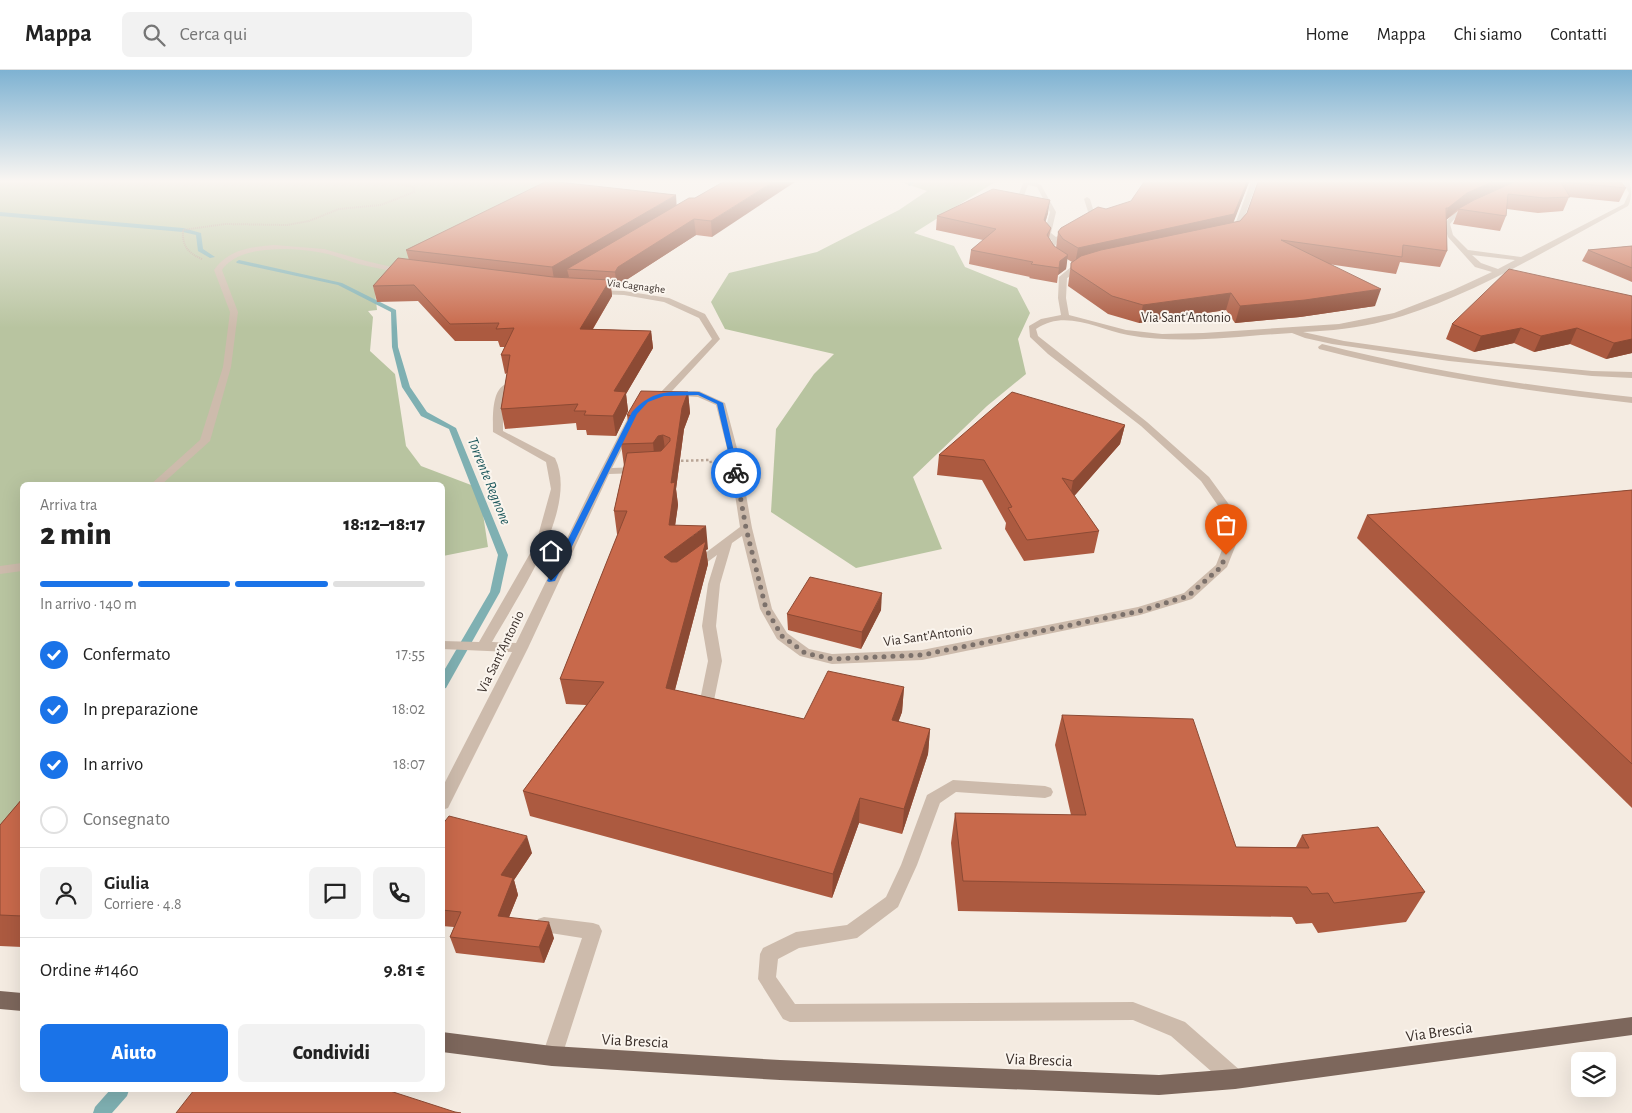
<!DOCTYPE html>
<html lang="it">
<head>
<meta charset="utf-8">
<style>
	body { margin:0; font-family:"Alegreya Sans",sans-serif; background:#f2f2f2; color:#222; height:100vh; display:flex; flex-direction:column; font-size:19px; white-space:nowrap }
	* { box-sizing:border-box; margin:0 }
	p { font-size:16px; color:#767676 }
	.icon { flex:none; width:28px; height:28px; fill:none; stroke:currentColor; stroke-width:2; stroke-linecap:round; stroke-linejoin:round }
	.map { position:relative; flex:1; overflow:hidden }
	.side { position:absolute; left:20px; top:412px; width:425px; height:610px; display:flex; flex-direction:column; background:#fff; border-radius:8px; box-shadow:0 5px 20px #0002 }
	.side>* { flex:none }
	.controls { position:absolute; left:1571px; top:982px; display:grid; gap:10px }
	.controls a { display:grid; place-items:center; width:45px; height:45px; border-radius:8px; background:#fff; box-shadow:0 5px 20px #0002; font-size:25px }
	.pin { position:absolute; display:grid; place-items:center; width:42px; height:42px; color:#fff; margin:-51px -21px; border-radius:50% 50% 50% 0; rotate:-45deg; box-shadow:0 0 5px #0007 }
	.pin .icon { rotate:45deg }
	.courier { position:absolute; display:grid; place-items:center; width:50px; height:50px; margin:-25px; border:4px solid #1a73e8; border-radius:50%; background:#fff; color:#222; box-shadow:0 1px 6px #0007 }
	.overview em { font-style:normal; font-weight:800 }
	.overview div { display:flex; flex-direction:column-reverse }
	.overview { display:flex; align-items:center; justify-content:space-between; height:85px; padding:0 20px }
	h1 { font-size:32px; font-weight:800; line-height:38px }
	.bar { display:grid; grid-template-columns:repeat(4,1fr); gap:8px 5px; align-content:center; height:60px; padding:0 20px }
	.bar i { height:6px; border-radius:4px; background:#e0e0e0 }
	.bar .current { background:#1a73e8 }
	.bar p { grid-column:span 4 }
	.line { display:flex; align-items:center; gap:12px; padding:0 20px; border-top:1px solid #e0e0e0 }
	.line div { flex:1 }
	.round { display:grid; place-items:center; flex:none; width:52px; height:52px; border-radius:8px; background:#f2f2f2 }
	ol { padding:0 20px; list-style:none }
	li { display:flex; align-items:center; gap:15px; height:55px }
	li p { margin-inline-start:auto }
	li .icon { padding:5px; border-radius:50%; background:#1a73e8; color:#fff; stroke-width:4 }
	li:last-child { color:#767676 }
	li i { width:28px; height:28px; border:2px solid #e0e0e0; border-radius:50% }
	.primary-button { display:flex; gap:10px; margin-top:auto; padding:10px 20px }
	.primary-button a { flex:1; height:58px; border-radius:8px; background:#1a73e8; color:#fff; font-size:20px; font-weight:800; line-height:58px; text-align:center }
	.primary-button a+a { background:#f2f2f2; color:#222 }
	header { display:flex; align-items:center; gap:30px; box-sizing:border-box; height:70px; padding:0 25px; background:#fff; border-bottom:1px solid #e0e0e0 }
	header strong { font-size:24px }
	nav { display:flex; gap:28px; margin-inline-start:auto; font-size:18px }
	.search { width:350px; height:45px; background:#f2f2f2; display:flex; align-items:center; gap:12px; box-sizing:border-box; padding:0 18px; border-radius:8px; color:#767676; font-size:19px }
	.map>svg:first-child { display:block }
</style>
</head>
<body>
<header>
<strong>Mappa</strong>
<div class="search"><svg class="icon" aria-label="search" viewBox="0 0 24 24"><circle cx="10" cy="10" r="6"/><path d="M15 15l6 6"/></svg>Cerca qui</div>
<nav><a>Home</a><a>Mappa</a><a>Chi siamo</a><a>Contatti</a></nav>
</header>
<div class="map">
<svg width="1632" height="1043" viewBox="0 0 1632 1043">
	<rect width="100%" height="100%" fill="#f4ebe1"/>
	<g fill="#b8c4a0">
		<polygon points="0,112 550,112 375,222 377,240 368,241 373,247 370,281 395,304 406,376 421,396 479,418 488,477 443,486 442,415 22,415 22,776 0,802"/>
		<polygon points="901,112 995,112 914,163 954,176 965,197 1017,218 1030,243 1018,269 1026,304 987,336 913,407 942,479 856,498 771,442 776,359 814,304 834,284 725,259 711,232 729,203 817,182 899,140 927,121"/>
	</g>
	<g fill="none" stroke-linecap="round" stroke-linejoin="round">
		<g fill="#7fb0b2" fill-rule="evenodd">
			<polygon points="910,112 914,112 910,116 908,115"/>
			<polygon points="0,142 183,158 201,163 203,179 215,187 210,188 198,181 196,165 183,162 0,146"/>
			<polygon points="239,190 342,213 396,240 398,277 410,317 427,342 456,358 508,485 500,522 446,618 442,619 442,604 490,522 498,485 449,359 421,346 402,317 392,277 391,242 338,215 237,193 236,192"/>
			<polygon points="110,1020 129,1020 127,1026 112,1043 93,1043 95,1037"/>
		</g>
		<path stroke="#b9a596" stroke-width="2" stroke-dasharray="1 1" stroke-linecap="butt" d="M 202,189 C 188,183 182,176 183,160 L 225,154 L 287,155 L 309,151 L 339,139 L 381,135 L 414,122 L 414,117 L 391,112"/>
		<polyline stroke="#b9a596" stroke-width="2.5" stroke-dasharray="2.5 2.5" stroke-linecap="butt" points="676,391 710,390 711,393"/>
		<g fill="#cdbbac" fill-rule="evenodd">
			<polygon points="1035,112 1041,115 1056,142 1051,163 1056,167 1090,148 1084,129 1087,127 1090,129 1096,149 1057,172 1054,178 1061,188 1060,190 1054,190 1047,178 1052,171 1044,164 1050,142 1037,117 1028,115 1021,133 1016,132 1023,113"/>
			<polygon points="1251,112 1257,112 1241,157 1235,165 1231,165"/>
			<path d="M 1623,112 L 1629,112 C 1632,120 1632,128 1628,136 C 1553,176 1467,230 1385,251 C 1358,258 1330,261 1303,262 L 1344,271 L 1478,290 L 1592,301 L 1632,302 L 1632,308 L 1592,306 L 1449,291 L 1332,274 L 1305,268 L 1292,263 C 1238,266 1181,275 1128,265 C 1097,259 1065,239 1036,259 L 1038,266 L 1147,352 L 1209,407 L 1233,440 L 1237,472 L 1227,497 L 1192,529 L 1140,545 L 922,590 L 832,594 L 800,586 L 777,569 L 760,539 L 742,466 L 732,473 L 720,514 L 716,556 L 722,591 L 712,640 L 710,644 L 700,644 L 698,640 L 708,591 L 702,556 L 708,514 L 717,485 L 698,499 L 690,499 L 688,496 L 740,457 L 729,386 L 716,335 L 698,327 L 668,325 L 664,327 L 659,324 L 712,269 L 699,248 L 664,232 L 624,225 L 596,224 L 592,222 L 593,220 L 624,221 L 669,228 L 705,244 L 720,269 L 672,321 L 699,321 L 725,333 L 739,386 L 752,458 L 772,539 L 787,563 L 809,579 L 832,584 L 922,580 L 1138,537 L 1184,523 L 1216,495 L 1225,472 L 1221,440 L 1201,411 L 1141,356 L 1048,284 L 1030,267 L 1029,256 L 1041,249 L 1061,245 L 1058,228 L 1059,207 L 1071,197 L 1084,194 L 1088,196 L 1067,208 L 1066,228 L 1069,245 L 1126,260 L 1162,264 L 1203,263 L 1339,254 L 1394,243 L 1453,220 L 1492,202 L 1475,197 L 1448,167 L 1444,154 L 1453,144 L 1469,136 L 1474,137 L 1457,146 L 1450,154 L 1453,165 L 1468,180 L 1521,187 L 1624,134 L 1629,123 ZM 1472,185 L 1515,190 L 1498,199 L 1481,193 Z"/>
			<path d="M 274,175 L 324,179 L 366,191 L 409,201 L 405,203 C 392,201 380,199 367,196 C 352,193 338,186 323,183 C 295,177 239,174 222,200 L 238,242 L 231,297 L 210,371 L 161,415 L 150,415 L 200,370 L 223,297 L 230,242 L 214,200 C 229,179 250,177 274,175 Z"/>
			<path d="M 1322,274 C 1424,300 1527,316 1632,327 L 1632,333 C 1526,321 1422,306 1319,279 L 1318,277 Z"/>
			<path d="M 506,314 L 511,317 L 503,334 L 503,361 L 555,388 C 580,438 516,529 492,572 L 516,573 L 590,421 L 632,340 L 637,337 L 642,340 L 612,398 L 640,397 L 645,400 L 640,403 L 609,404 L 528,578 L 448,738 L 442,740 L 442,718 L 512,582 L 442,579 L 442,571 L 479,572 L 536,473 L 551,419 L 546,392 L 493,362 C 493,349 491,320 506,314 Z"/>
			<polygon points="22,493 22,501 0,504 0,496"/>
			<polygon points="953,710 1045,716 1051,718 1053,722 1051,726 1045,728 956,722 940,733 917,795 898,837 857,868 799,878 778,889 776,907 795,934 1133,932 1185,952 1242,1002 1245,1009 1242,1016 1235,1019 1228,1016 1171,966 1133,950 790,952 783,949 758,909 760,884 763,878 796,862 847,855 886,827 901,795 927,725"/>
			<polygon points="544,847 593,853 599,855 602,861 562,986 559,993 552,996 545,993 542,986 582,868 538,861 535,855 538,849"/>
		</g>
		<g fill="#7d675c" fill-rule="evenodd">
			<polygon points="0,921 22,923 22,941 0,939"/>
			<polygon points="1632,947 1632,965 1235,1019 1159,1025 780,1010 552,996 442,982 442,962 552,976 780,990 1159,1005 1235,999"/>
		</g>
	</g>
	<g fill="#ac5a40">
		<polygon points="723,112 712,167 696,165 620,214 617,219 611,218 612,226 593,259 651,261 653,278 626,324 628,341 616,366 587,365 586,360 577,360 576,353 505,359 501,339 507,303 505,304 501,285 505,277 500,277 498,271 455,271 418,231 377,232 373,216 409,190 406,180 677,135 695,128"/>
		<polygon points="1249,112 1233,152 1240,151 1247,143 1258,112 1621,112 1626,118 1619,132 1569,127 1563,141 1538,143 1507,139 1506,146 1500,161 1453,154 1458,141 1446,150 1447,181 1440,197 1400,192 1396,204 1328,194 1375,236 1300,247 1235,253 1226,240 1139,253 1108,244 1068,216 1071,193 1072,192 1067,189 1066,199 1058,205 1057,213 1029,208 1030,207 969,194 971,180 983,170 936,160 937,146 1048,143 1045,152 1051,158 1049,168 1054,176 1056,178 1058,162 1106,139"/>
		<polygon points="1632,176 1632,212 1582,191 1588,180"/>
		<polygon points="1632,226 1632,283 1606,289 1570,274 1534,282 1514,273 1474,282 1446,269 1452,254"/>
		<polygon points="688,322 690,343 684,359 676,419 678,435 675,455 708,479 706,480 708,494 675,620 804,649 904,617 902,642 898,652 930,659 928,684 902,764 859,753 832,828 530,746 523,721 586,635 566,634 560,609 618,464 617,464 614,441 624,396 621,374 629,358 627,345"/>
		<polygon points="1125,355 1120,374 1074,426 1099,461 1094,483 1024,491 1005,459 1006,453 982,410 937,405 939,385"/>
		<polygon points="1632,420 1632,738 1357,468 1367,445"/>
		<polygon points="881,540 861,579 788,560 787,544"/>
		<polygon points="1062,645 1236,777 1296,777 1302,765 1425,822 1406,852 1318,863 1312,853 1296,854 1292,847 958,841 951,773 955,743 1071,745 1055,675"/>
		<polygon points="22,729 22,877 0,876 0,755"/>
		<polygon points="442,755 532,783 514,810 518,825 509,847 554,868 544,893 456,883 450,867 454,857 442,856"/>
	</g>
	<g fill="#8c4a34">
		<polygon points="773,112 795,112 712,167 711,151"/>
		<polygon points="1247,112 1249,112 1231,159 1075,194 1078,178"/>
		<polygon points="1492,112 1516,112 1458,139 1443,153 1448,138 1467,123"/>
		<polygon points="676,125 677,141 567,199 569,207 555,215 552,197"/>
		<polygon points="1050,130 1048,143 1042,164 1044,150"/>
		<polygon points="694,149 696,165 620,214 617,219 615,202 618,197"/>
		<polygon points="1068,185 1066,199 1058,205 1060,191"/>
		<polygon points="610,210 612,226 582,277 580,259"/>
		<polygon points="1381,219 1375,236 1300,247 1235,253 1240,236"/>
		<polygon points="1231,223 1226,240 1139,253 1143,235"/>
		<polygon points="1521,258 1514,273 1474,282 1481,266"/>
		<polygon points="1577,258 1570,274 1534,282 1541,266"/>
		<polygon points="651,261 653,278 626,324 628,341 616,366 613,346 614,321"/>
		<polygon points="1632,269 1632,283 1606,289 1614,273"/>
		<polygon points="688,322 690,343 684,359 676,419 678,435 672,478 669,455 671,413 682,338"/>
		<polygon points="1125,355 1120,374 1069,432 1073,411"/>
		<polygon points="663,365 666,386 655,394 653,373 658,366"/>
		<polygon points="706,456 708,479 706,480 708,494 669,642 666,618 667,510 664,487"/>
		<polygon points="882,523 881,540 861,579 862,562"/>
		<polygon points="904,617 902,642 890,675 892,650"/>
		<polygon points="930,659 928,684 902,764 904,739"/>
		<polygon points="860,728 859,753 832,828 833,804"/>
		<polygon points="527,766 532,783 514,810 518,825 503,862 498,846 501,805"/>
		<polygon points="549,852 554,868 544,893 539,877"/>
	</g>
	<g fill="#c8694b" stroke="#8c4a34">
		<polygon points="545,112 558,112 676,125 552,197 406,180"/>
		<polygon points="723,112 773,112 711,151 694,149 618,197 615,202 567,199 689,128 695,128"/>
		<polygon points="1144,112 1247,112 1234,144 1078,178 1063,169 1058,162 1061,158 1098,137 1106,139 1131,131"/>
		<polygon points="1258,112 1492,112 1467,123 1448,138 1446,138 1447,181 1403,175 1402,187 1281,170 1381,219 1305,230 1240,236 1231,223 1143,235 1112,226 1071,199 1071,193 1081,186 1101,180 1240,151 1247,143"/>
		<polygon points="1514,112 1561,112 1570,127 1544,128 1508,124 1506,146 1458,139 1474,130"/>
		<polygon points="1563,112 1621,112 1626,118"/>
		<polygon points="993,119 1050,130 1044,150 1051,158 1047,165 1054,176 1068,185 1060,191 1059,198 1031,194 1033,192 971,180 996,159 937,146"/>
		<polygon points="1632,176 1632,198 1588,180"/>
		<polygon points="398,188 553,207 610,210 580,259 651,261 614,321 626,322 613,346 584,345 586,341 574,341 578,334 501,339 510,285 501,285 514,258 496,259 499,253 450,254 414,215 373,216"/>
		<polygon points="1509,199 1632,226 1632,269 1614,273 1577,258 1541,266 1521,258 1481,266 1452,254"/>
		<polygon points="641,321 688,322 682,338 671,413 675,412 669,455 706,456 664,487 671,492 677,492 706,471 666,618 804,649 828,601 904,617 892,650 930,659 904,739 860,728 833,804 523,721 604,612 560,609 627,441 614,441 627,383 661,381 670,371 670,368 663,365 658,366 653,373 621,374 634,346 627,345"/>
		<polygon points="1012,322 1125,355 1073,411 1062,408 1099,461 1027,470 1008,438 1012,437 984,390 939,385"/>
		<polygon points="1632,420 1632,694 1367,445"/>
		<polygon points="810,507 882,523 862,562 787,544"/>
		<polygon points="1062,645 1193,649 1236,777 1309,778 1302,765 1378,757 1425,822 1334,833 1328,823 1312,824 1307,817 963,811 955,743 1086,745"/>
		<polygon points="22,729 22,846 0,845 0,755"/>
		<polygon points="449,746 527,766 501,805 513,808 498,846 549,852 539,877 450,867 461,842 442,840 442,755"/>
		<polygon points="194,1020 387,1020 455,1042 461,1043 176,1043"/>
	</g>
	<linearGradient id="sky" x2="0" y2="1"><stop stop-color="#7eb2d2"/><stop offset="0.43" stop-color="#faf6f2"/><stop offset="1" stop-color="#faf6f2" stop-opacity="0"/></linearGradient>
	<rect width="1632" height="258" fill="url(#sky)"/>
	<path fill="#1a73e8" d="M 699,322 L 723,333 L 739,404 L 733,403 L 717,334 L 698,325 L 664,326 L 648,332 L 637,344 L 555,511 L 549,512 L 547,511 L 632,342 C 654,319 669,322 699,322 Z"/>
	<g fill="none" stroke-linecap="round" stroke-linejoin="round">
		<polyline stroke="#7c716b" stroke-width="5" stroke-dasharray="0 9" points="736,403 746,458 766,539 782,566 805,583 832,589 922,585 1140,541 1188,526 1221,497 1226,485"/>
	</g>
	<g text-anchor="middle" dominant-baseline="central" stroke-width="4" stroke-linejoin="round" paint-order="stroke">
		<g font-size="11" fill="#3b302b" stroke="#fbf5ee">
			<text transform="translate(636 216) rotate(7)">Via Cagnaghe</text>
		</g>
		<g font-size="14" fill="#3b302b" stroke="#fbf5ee">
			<text x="1186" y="248">Via Sant'Antonio</text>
			<text transform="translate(928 566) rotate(-8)">Via Sant'Antonio</text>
			<text transform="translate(501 582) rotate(-64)">Via Sant'Antonio</text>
		</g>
		<g font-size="15" font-style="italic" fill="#1f5a5e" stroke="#fbf5ee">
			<text transform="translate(489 411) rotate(68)">Torrente Regnone</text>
		</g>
		<g font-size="16" fill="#3b302b" stroke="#fbf5ee">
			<text transform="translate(1439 962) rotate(-8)">Via Brescia</text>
			<text transform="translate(635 971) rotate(3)">Via Brescia</text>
			<text transform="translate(1039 990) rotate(2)">Via Brescia</text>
		</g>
	</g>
</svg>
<div class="controls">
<a><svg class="icon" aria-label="layers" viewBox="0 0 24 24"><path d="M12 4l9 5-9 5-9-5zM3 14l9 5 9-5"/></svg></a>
</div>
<div class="pin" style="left:1226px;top:485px;background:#ea580c"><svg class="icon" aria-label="bag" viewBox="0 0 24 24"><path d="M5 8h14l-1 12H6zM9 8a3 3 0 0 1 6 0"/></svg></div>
<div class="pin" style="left:551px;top:511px;background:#1f2937"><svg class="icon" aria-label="home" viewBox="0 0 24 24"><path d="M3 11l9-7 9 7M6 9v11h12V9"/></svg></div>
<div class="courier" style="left:736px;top:403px"><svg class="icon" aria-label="bike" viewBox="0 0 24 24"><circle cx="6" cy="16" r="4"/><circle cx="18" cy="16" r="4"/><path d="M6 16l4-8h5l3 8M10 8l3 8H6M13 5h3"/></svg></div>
<section class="side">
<div class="overview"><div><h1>2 min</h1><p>Arriva tra</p></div><em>18:12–18:17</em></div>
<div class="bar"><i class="current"></i><i class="current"></i><i class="current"></i><i></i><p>In arrivo · 140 m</p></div>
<ol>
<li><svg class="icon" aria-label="check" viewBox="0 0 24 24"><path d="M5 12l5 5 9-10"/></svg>Confermato<p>17:55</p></li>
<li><svg class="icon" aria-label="check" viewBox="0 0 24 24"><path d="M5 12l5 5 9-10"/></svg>In preparazione<p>18:02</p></li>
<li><svg class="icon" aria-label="check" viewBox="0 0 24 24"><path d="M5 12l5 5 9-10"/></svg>In arrivo<p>18:07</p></li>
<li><i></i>Consegnato</li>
</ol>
<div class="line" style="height:90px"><a class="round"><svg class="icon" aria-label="person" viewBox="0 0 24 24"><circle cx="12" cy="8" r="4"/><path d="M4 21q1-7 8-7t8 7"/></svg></a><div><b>Giulia</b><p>Corriere · 4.8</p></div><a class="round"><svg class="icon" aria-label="chat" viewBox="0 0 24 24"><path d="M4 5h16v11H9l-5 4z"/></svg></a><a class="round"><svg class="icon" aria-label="phone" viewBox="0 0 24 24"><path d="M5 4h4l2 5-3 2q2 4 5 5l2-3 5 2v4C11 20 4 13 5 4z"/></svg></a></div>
<div class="line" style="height:65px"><div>Ordine #1460</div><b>9.81 €</b></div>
<div class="primary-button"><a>Aiuto</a><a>Condividi</a></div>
</section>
</div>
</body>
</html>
